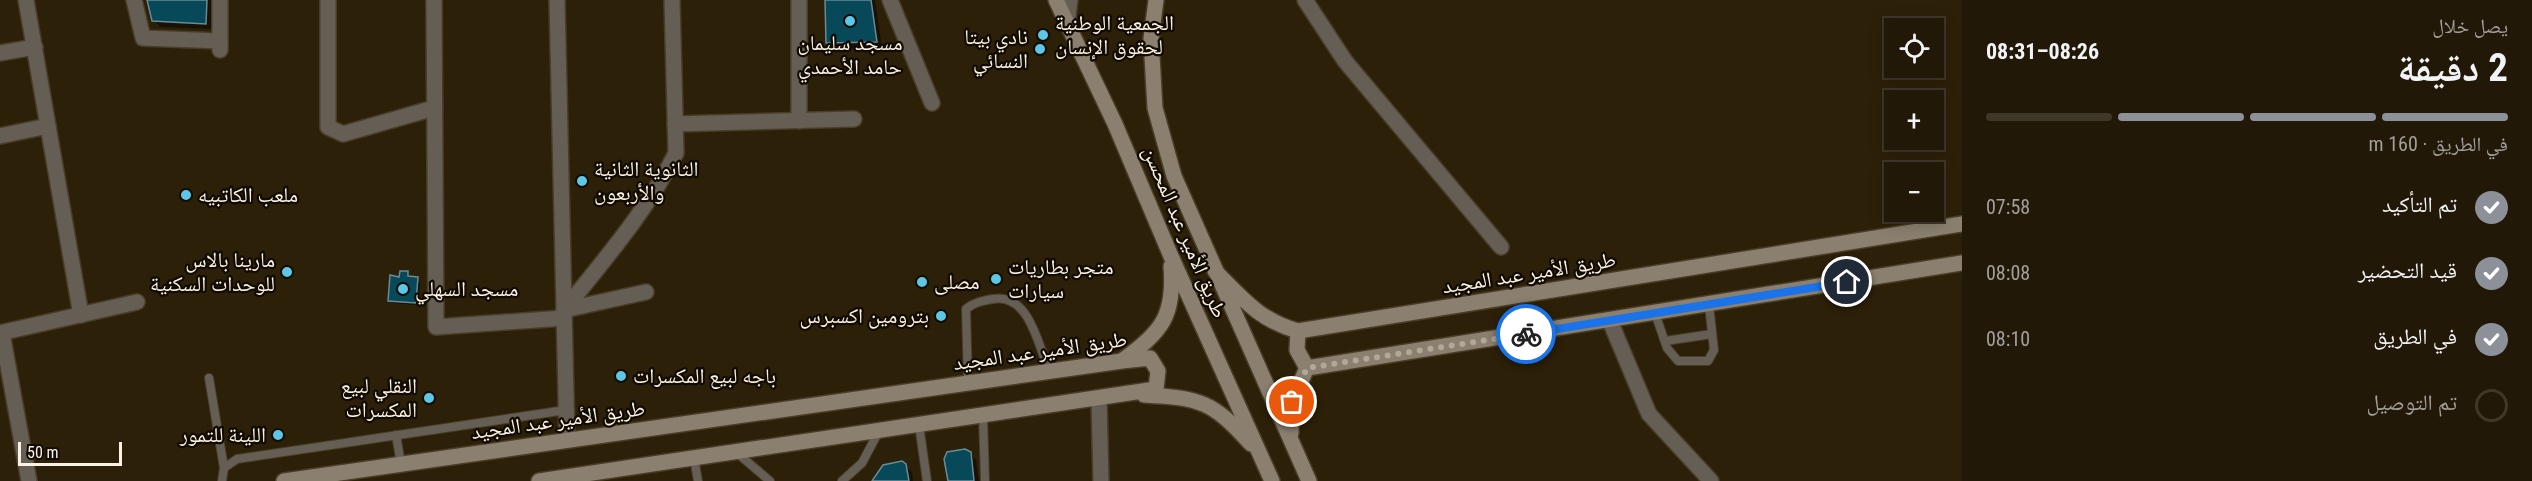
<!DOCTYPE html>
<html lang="ar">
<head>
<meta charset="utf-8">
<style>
	body { margin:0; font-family:"Roboto Condensed","Noto Naskh Arabic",sans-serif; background:#2e2515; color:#f1f3f6; direction:rtl; height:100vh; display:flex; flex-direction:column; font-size:22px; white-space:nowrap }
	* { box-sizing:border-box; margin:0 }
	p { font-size:20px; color:#a2a09b }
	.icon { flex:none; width:33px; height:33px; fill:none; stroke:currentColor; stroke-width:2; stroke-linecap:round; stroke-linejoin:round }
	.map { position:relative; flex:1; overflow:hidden; direction:ltr }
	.panel { display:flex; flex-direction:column; background:#221807; width:570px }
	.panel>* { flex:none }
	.controls { position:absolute; left:1884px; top:18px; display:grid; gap:12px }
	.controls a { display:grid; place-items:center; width:60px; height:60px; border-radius:0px; background:#221807; box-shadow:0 3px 15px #0003,0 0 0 2px #3f3728; font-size:30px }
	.scale { position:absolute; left:18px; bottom:15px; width:104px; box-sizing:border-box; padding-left:6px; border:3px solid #fbf2e4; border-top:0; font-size:16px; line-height:21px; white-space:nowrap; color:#fbf2e4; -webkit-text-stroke:4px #110b03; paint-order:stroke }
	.pin { position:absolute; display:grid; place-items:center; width:51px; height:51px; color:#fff; margin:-26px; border:3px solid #fff; border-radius:50%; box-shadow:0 2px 6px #0007 }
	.courier { position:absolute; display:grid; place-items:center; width:60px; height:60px; margin:-30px; border:4px solid #1a73e8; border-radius:50%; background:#fff; color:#222; box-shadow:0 2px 8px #0007 }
	.overview em { font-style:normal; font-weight:700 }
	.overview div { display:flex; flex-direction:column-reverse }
	.overview { display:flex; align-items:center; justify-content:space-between; height:102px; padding:0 24px }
	h1 { font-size:39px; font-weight:700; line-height:45px }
	.bar { display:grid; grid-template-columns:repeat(4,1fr); gap:9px 6px; align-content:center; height:72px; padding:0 24px }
	.bar i { height:8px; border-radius:4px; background:#3f3728 }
	.bar .selected { background:#8c9099 }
	.bar p { grid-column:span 4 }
	ol { padding:0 24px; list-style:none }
	li { display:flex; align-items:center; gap:18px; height:66px }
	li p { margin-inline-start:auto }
	li .icon { padding:6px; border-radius:50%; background:#8c9099; color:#fff; stroke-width:4 }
	li:last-child { color:#a2a09b }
	li i { width:33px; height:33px; border:3px solid #3f3728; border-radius:50% }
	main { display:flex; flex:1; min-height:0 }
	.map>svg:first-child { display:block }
</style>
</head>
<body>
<main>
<section class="panel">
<div class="overview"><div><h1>2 دقيقة</h1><p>يصل خلال</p></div><em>08:26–08:31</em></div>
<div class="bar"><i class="selected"></i><i class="selected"></i><i class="selected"></i><i></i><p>في الطريق · 160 m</p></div>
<ol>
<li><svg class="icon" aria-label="check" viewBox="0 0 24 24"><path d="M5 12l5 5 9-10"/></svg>تم التأكيد<p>07:58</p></li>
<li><svg class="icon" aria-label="check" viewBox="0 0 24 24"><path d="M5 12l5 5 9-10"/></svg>قيد التحضير<p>08:08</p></li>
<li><svg class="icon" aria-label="check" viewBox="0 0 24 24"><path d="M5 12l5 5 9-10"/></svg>في الطريق<p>08:10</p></li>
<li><i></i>تم التوصيل</li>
</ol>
</section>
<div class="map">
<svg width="1962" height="481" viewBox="0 0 1962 481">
	<rect width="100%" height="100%" fill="#2d2009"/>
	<g fill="#0007">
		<polygon points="149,0 213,0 212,29 160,27 154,20"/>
		<polygon points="827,0 875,0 882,48 834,49 828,43"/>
		<polygon points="408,273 410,278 420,282 418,305 392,303 389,300 400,279"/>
		<polygon points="970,453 976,460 979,481 949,481"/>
		<polygon points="905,466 912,472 913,481 874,481"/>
	</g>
	<g fill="#074859" stroke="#698b96" stroke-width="1.5">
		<polygon points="147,0 207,0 206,24 152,21"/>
		<polygon points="825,0 871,0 877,42 826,43"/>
		<polygon points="400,271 408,271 408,276 418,277 416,303 388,301 390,275 399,277"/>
		<polygon points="965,449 971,452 974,481 948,481 944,459 947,452"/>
		<polygon points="902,461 906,464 909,481 872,481 883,465"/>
	</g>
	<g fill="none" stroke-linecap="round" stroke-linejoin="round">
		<g stroke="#4a3d28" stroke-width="10">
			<g id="service">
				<polyline points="1655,313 1667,348 1678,361 1708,361 1714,350 1709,305"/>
				<polyline points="1665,341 1712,334"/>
				<polyline points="209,378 224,468"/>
				<path d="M 968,382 L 966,309 C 975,302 982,301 993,299 C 1029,293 1038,344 1049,371"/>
				<polyline points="983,416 985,481"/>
				<polyline points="919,425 927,481"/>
				<polyline points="396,435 401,464"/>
				<polyline points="737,453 770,481"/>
				<polyline points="694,458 698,481"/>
				<polyline points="222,481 224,468 237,459 566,410"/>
				<polyline points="842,481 862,463 879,431"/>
			</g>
		</g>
		<g stroke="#4a3d28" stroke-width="18">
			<g id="minor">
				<polyline points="26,0 81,315"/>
				<polyline points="134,0 143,38 220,41"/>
				<polyline points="220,0 220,50"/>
				<polyline points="328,0 328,127 343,134 434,108"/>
				<polyline points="434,0 436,327 564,318"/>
				<polyline points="557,0 567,440"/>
				<polyline points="799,0 799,121"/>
				<polyline points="890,0 932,103"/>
				<polyline points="1305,0 1345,61 1501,247"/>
				<polyline points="1067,24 1070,0"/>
				<polyline points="0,53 35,47"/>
				<polyline points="675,124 854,119"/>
				<polyline points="0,136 48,126"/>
				<path d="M 564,310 C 604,260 647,211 676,153 L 672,0"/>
				<polyline points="564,310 646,292"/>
				<polyline points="1610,321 1649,414 1711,481"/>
				<polyline points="0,333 137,302"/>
				<polyline points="2,333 29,481"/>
				<polyline points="1099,399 1101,481"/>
			</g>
		</g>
		<g stroke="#4a3d28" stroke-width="18">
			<g id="secondary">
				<polyline points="1056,0 1115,124 1170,254 1272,481"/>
				<polyline points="1156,0 1151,39 1155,108 1174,176 1309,481"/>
				<path d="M 1215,271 C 1243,299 1259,320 1298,331 L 1962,224"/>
				<polyline points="1298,331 1297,350 1307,368 1962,263"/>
				<path d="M 1123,360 C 1162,331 1175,316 1171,266"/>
				<path d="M 1144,395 C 1201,398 1212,401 1251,444"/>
				<polyline points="1291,433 1291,403 1307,368"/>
				<polyline points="284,481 1122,361 1150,358 1158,371 1156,389 539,481"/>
			</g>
		</g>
		<use href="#service" stroke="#655e54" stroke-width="8"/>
		<use href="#minor" stroke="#655e54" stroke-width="15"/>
		<use href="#secondary" stroke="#8b806f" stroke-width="15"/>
	</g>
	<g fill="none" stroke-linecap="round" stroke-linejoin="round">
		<polyline stroke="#b3a897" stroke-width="6" stroke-dasharray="0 10.8" points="1292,402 1307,368 1526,334"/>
		<polyline stroke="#1a73e8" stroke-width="8" points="1526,334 1847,282"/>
	</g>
	<g fill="#5dc7e8" stroke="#110b03" stroke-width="2">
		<circle cx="850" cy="21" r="6"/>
		<circle cx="1043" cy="35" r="6"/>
		<circle cx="1040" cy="49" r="6"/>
		<circle cx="582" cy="181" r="6"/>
		<circle cx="186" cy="195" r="6"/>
		<circle cx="287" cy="272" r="6"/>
		<circle cx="996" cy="279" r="6"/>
		<circle cx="922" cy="282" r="6"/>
		<circle cx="403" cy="289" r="6"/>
		<circle cx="941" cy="316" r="6"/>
		<circle cx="621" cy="376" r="6"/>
		<circle cx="429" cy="398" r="6"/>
		<circle cx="278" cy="435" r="6"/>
	</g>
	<g text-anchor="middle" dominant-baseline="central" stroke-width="4.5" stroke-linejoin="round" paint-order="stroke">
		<g font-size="21" fill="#fbf2e4" stroke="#110b03" text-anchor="start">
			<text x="1055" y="23">الجمعية الوطنية<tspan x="1055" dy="24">لحقوق الإنسان</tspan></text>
			<text x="1028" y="37" text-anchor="end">نادي بيتا<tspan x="1028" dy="24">النسائي</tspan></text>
			<text x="850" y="43" text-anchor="middle">مسجد سليمان<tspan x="850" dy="24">حامد الأحمدي</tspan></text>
			<text x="594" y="169">الثانوية الثانية<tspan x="594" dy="24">والأربعون</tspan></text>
			<text x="198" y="195">ملعب الكاتبيه</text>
			<text x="275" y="260" text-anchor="end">مارينا بالاس<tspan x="275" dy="24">للوحدات السكنية</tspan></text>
			<text x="1008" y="267">متجر بطاريات<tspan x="1008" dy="24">سيارات</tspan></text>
			<text x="934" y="282">مصلى</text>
			<text x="415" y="289">مسجد السهلي</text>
			<text x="929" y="316" text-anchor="end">بترومين اكسبرس</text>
			<text x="633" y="376">باجه لبيع المكسرات</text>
			<text x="417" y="386" text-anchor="end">النقلي لبيع<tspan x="417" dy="24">المكسرات</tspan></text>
			<text x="266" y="435" text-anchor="end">اللينة للتمور</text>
		</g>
		<g font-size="21" fill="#fbf2e4" stroke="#110b03">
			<text transform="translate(1185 232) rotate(67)">طريق الأمير عبد المحسن</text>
			<text transform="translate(1529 273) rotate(-9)">طريق الأمير عبد المجيد</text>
			<text transform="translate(1040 351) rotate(-8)">طريق الأمير عبد المجيد</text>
			<text transform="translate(558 420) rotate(-8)">طريق الأمير عبد المجيد</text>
		</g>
	</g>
</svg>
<div class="controls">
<a><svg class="icon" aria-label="locate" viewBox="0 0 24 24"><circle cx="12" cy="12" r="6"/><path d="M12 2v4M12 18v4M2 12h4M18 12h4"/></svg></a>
<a>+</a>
<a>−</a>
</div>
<div class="scale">50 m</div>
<div class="pin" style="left:1292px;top:402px;background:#ea580c"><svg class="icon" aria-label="bag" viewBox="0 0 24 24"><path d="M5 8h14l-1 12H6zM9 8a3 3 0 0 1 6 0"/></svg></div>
<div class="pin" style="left:1847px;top:282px;background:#1f2937"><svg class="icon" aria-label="home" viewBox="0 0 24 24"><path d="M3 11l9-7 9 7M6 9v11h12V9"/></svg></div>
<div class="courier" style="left:1526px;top:334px"><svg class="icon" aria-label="bike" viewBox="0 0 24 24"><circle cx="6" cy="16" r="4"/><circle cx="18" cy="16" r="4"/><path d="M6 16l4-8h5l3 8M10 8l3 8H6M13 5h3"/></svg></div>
</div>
</main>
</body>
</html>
